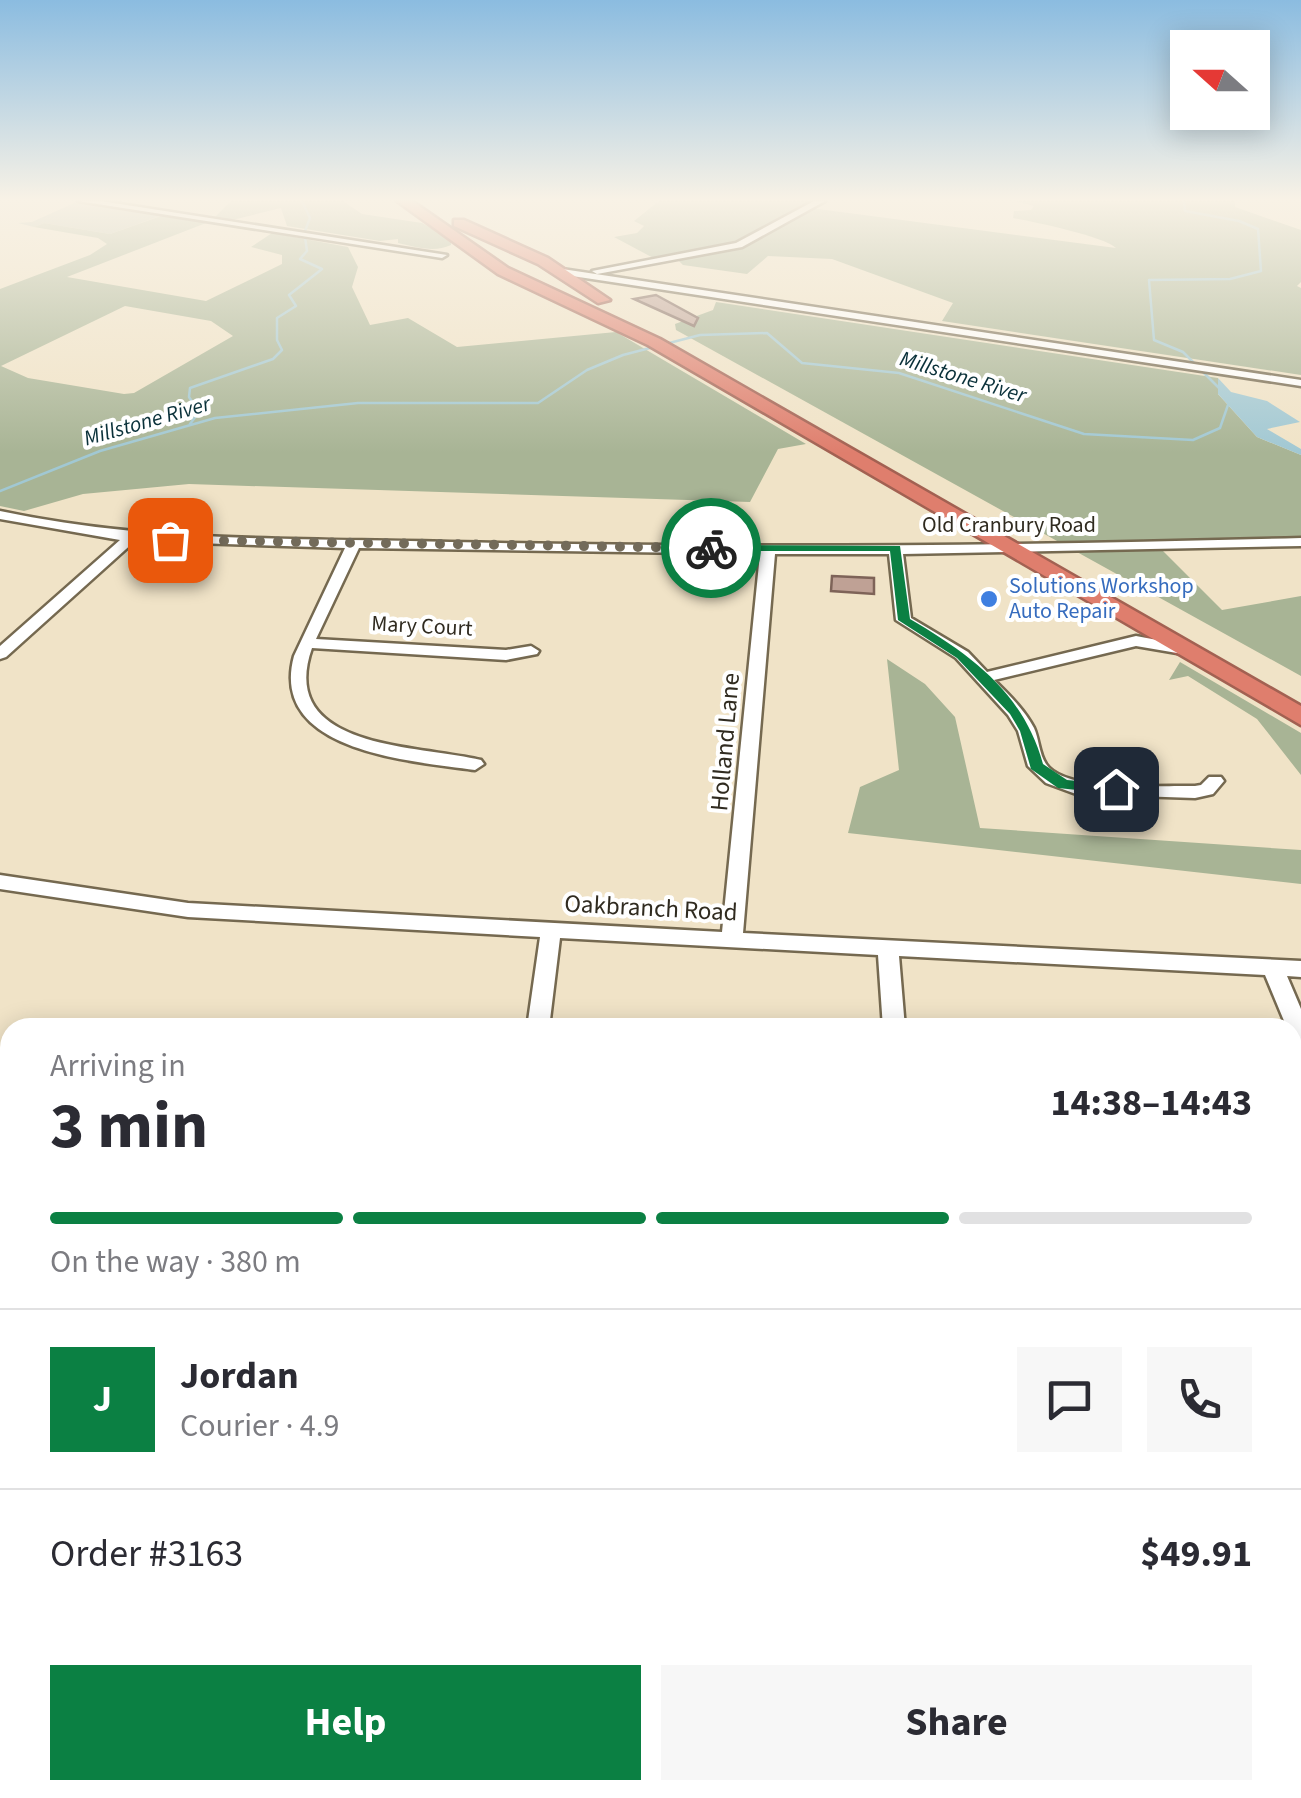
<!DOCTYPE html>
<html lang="en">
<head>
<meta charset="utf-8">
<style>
	body { margin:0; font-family:"Source Sans 3",sans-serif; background:#f7f7f7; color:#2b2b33; height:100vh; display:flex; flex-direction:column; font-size:38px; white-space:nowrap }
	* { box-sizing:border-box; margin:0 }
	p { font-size:32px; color:#7c7c81 }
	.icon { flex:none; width:55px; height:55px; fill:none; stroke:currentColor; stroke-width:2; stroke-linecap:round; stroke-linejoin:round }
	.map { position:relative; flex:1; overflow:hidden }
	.side { position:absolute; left:0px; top:1018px; width:1302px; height:782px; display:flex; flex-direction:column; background:#fff; border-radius:30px 30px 0 0; box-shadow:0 5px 25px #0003 }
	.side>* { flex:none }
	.needle { width:65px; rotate:291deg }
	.tools { position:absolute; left:1170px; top:30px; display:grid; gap:20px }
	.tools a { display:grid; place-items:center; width:100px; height:100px; border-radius:0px; background:#fff; box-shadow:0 5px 25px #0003; font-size:50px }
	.pin { position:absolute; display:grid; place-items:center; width:85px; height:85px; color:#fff; margin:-42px; border-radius:20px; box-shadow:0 5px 15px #0006 }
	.courier { position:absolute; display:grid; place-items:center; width:100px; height:100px; margin:-50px; border:8px solid #0b8043; border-radius:50%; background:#fff; color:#222; box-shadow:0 2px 12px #0007 }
	.summary em { font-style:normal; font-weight:700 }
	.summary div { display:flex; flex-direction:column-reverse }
	.summary { display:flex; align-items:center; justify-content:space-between; height:170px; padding:0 50px }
	h1 { font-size:65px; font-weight:700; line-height:75px }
	.bar { display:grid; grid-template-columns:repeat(4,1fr); gap:15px 10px; align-content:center; height:120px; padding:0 50px }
	.bar i { height:12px; border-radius:8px; background:#e1e1e2 }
	.bar .current { background:#0b8043 }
	.bar p { grid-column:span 4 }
	.line { display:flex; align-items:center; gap:25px; padding:0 50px; border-top:2px solid #e1e1e2 }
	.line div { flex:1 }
	.round { display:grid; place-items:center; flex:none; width:105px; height:105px; border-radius:0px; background:#f7f7f7 }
	.primary-button { display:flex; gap:20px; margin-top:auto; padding:20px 50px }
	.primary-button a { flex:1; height:115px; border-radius:0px; background:#0b8043; color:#fff; font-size:40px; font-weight:700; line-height:115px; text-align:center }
	.primary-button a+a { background:#f7f7f7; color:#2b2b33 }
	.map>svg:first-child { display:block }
</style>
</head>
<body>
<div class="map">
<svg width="1301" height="1798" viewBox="0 0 1301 1798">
	<rect width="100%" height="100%" fill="#f0e3c7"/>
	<polygon fill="#b8c0ac" points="74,203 160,216 110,234 44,223 34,227 18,223 32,222"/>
	<g fill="#a8b495" fill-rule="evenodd">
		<path d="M 231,201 L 343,201 L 362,214 L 422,223 L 451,239 L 451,245 C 434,253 416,247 398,243 L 398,239 L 380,241 L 287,226 L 281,208 L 228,221 L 214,218 Z"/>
		<path d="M 659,201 L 811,201 L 803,207 L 1116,248 C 1103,236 1034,222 1013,218 L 1014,211 L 1031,210 L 1034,206 L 1015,201 L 1235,201 L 1235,207 L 1301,230 L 1301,282 L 1297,286 L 1301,288 L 1301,375 L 942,321 L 953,303 L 832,259 L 768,256 L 747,274 L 683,265 L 676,258 L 659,261 L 614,237 L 637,233 L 644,226 L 634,221 Z"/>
		<path d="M 161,216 L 206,223 L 67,277 L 206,301 L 282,264 L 282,255 L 251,247 L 272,233 L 348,247 L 358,267 L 352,287 L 370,325 L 408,318 L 457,347 L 616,332 L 806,444 L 778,449 L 750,502 L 189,484 L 83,494 L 24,511 L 0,506 L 0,289 L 90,255 L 107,244 L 98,238 L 34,227 L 44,223 L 110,234 ZM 125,306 L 211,321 L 233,336 L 134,393 L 124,394 L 28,378 L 1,366 Z"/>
		<polygon points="716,302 1218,378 1218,394 1257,437 1301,455 1301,538 1157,545 1222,610 1301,596 1301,676 676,330 675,324 713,310"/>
		<polygon points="887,659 925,684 955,717 980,828 1301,850 1301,884 848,833 860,787 899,770"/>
		<polygon points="1180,662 1301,733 1301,775 1257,719 1188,676 1169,680"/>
	</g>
	<polygon fill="#a1c8d3" points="1218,378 1231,392 1267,401 1300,422 1267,429 1301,449 1301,455 1257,437 1218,394"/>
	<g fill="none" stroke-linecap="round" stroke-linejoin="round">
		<g stroke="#a1c8d3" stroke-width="2.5">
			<polyline points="302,201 310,218 305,231"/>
			<polyline points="1184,201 1185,211 1239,221 1258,229 1261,271 1230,279 1149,280 1154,340 1183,352 1221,390"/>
			<polyline points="190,424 199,412 189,397 190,388 273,359 282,350 277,340 277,318 296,306 289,295 322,269 300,259 307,251 305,237"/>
			<polyline points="0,491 100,451 215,418 358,403 538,403 587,370 623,355 700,335 767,333 802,363 899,373 1084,434 1193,440 1220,428 1229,402"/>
		</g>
	</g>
	<g fill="#bfa195" stroke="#7e6358" stroke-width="2.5">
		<polygon points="656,295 698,318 694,326 634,299"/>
		<polygon points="832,576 874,578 874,594 831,591"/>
	</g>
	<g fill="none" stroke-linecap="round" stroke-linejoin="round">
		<g stroke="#756950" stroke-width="5">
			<g id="minor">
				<polygon points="78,201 101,201 447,255 442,258"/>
				<polygon points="814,201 825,201 742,247 597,274 592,271 736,243"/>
				<polygon points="562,269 1301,380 1301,386 559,274"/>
				<path d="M 0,511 C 149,543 299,538 450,542 C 735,548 1016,546 1301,538 L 1301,546 L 903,554 L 911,618 L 968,652 L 987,672 L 1136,636 L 1189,646 L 1191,649 L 1183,654 L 1136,646 L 994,680 C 1009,695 1024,709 1034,728 C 1039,739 1039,754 1046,764 C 1065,793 1162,785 1195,786 L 1201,785 L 1209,777 L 1221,777 L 1224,781 L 1213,794 L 1195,798 L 1076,794 L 1046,783 L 1028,766 L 1018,731 L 1008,715 L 956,658 L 896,620 L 889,554 L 775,554 L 743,933 L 1301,961 L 1301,977 L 1287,976 L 1301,1009 L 1301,1044 L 1292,1040 L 1292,1028 L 1287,1028 L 1265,975 L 899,956 L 905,1028 L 883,1028 L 878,955 L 560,938 L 549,1028 L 527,1028 L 540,937 L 188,917 L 0,889 L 0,875 L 188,903 L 722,932 L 760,554 L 359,548 L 316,639 L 506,650 L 531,646 L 539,651 L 537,654 L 506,660 L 312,648 C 276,750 419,745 481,760 L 484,764 L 475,770 C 411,761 268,752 294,656 L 345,548 L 135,541 L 6,657 L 0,659 L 0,646 L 120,540 L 0,519 Z"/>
				<polygon points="0,1172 10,1173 10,1195 0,1194"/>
				<rect x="0" y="1653" width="10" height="32"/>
				<polygon points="415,1790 449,1790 449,1798 413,1798"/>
				<polygon points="970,1790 1004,1790 1006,1798 970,1798"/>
			</g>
		</g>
		<g stroke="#a26152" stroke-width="5">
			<g id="highway">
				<polygon points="397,201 412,201 508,268 660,339 1301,706 1301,725 648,345 498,274"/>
				<polygon points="454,220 464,220 548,258 610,300 598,303 538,264 454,226"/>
			</g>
		</g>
		<use href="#minor" fill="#fff" fill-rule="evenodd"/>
		<use href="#highway" fill="#df7e6d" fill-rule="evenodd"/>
	</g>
	<linearGradient id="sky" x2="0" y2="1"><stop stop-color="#8bbce0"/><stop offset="0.44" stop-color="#f8f2e6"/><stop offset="1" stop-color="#f8f2e6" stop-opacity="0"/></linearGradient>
	<rect width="1301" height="453" fill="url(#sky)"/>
	<path fill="#0b8043" d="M 711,545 L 900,546 L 910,619 C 971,655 1023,692 1043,764 L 1067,780 L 1116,785 L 1123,789 L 1116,794 L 1058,788 L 1031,769 L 1020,731 L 1010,714 L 957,658 L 898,620 L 890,551 L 707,551 Z"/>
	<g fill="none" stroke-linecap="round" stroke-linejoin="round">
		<polyline stroke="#736b5a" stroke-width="10" stroke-dasharray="0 18" points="170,540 711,548"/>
	</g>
	<circle fill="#3f7fe0" stroke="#fff" stroke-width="4" cx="989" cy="599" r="10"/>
	<g text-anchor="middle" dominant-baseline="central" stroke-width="8" stroke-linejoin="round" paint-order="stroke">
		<g font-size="22" font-style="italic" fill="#0a313a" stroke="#fff">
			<text transform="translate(963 377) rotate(17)">Millstone River</text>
			<text transform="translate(147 421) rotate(-16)">Millstone River</text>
		</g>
		<g font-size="22" fill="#302b20" stroke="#fff">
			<text x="1009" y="525">Old Cranbury Road</text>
			<text transform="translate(422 626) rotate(3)">Mary Court</text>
		</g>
		<g font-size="22" fill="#366cbe" stroke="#fff" text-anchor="start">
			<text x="1009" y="586">Solutions Workshop<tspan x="1009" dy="25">Auto Repair</tspan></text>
		</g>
		<g font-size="25" fill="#302b20" stroke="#fff">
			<text transform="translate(725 742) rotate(-85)">Holland Lane</text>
			<text transform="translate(651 908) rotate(3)">Oakbranch Road</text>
		</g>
	</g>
</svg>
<div class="tools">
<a><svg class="needle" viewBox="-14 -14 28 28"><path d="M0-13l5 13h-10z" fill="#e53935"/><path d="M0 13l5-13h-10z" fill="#7c7c81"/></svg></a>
</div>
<div class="pin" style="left:170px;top:540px;background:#ea580c"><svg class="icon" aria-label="bag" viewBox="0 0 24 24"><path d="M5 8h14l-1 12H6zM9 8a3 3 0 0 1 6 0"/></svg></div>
<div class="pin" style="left:1116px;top:789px;background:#1f2937"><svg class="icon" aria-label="home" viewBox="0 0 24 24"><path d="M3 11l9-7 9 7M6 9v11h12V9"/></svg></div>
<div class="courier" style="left:711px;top:548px"><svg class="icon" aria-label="bike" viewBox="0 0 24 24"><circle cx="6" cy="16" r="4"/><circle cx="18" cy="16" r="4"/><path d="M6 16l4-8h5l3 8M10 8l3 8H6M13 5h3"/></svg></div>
<section class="side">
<div class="summary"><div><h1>3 min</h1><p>Arriving in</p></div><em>14:38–14:43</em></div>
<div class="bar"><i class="current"></i><i class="current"></i><i class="current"></i><i></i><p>On the way · 380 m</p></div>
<div class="line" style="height:180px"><b class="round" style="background:#0b8043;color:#fff">J</b><div><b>Jordan</b><p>Courier · 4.9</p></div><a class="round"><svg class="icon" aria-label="chat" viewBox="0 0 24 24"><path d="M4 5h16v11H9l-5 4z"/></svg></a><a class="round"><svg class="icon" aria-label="phone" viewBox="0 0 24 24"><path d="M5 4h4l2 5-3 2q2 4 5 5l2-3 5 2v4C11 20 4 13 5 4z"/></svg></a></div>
<div class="line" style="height:130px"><div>Order #3163</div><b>$49.91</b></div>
<div class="primary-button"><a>Help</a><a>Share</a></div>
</section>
</div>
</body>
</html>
